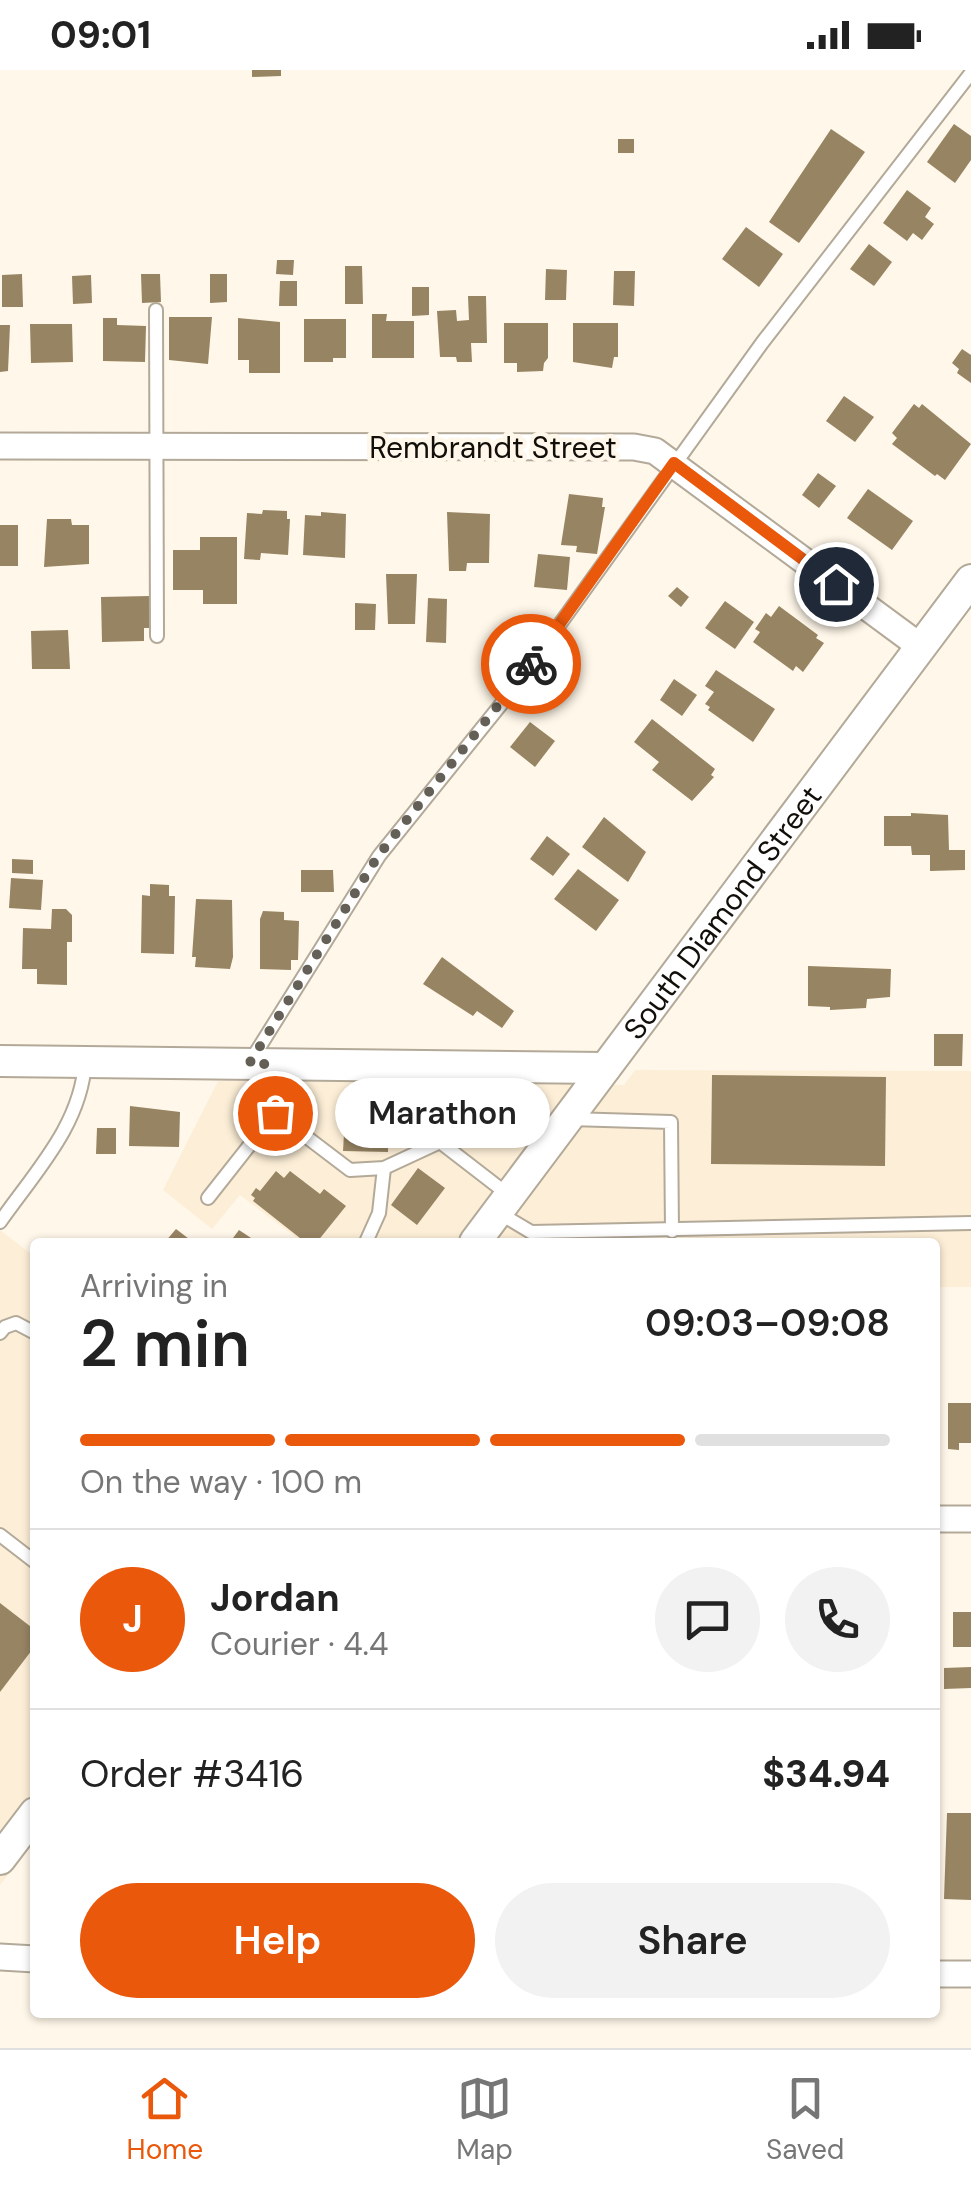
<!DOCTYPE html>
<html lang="en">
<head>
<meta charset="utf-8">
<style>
	body { margin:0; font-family:"DM Sans",sans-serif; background:#f2f2f2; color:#222; height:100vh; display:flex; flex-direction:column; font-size:38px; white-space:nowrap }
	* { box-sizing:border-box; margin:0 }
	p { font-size:32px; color:#767676 }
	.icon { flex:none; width:55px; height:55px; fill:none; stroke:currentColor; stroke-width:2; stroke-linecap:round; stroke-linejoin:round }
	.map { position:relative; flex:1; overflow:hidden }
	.panel { position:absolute; left:30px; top:1168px; width:910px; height:780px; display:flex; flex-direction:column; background:#fff; border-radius:10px; box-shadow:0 2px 8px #0004 }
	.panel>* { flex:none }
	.pin { position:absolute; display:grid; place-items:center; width:85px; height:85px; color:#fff; margin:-42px; border:5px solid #fff; border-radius:50%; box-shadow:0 2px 10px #0007 }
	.courier { position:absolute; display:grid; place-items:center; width:100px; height:100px; margin:-50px; border:8px solid #ea580c; border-radius:50%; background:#fff; color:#222; box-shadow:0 2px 12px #0007 }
	.bubble { position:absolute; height:70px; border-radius:35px; background:#fff; box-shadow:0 2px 8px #0004; font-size:32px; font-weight:600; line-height:70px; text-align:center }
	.head em { font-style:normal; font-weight:600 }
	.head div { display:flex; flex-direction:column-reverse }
	.head { display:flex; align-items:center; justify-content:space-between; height:170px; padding:0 50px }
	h1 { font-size:65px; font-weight:600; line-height:75px }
	.bar { display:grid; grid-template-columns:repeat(4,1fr); gap:15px 10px; align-content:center; height:120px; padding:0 50px }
	.bar i { height:12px; border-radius:8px; background:#e0e0e0 }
	.bar .active { background:#ea580c }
	.bar p { grid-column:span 4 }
	.line { display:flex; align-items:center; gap:25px; padding:0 50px; border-top:2px solid #e0e0e0 }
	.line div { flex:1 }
	.round { display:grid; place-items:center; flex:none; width:105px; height:105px; border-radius:52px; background:#f2f2f2 }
	.primary-button { display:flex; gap:20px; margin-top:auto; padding:20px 50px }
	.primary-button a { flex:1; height:115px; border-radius:60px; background:#ea580c; color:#fff; font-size:40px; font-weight:600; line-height:115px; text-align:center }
	.primary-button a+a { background:#f2f2f2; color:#222 }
	.status { display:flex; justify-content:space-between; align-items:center; height:70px; padding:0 50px; background:#fff; direction:ltr }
	.status svg { height:28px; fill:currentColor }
	.tab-bar { display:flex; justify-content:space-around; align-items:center; height:140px; border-top:2px solid #e0e0e0; background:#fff; font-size:28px; color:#767676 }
	.tab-bar a { display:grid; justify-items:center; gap:5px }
	.tab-bar .active { color:#ea580c }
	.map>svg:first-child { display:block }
</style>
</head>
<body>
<div class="status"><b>09:01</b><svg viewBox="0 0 49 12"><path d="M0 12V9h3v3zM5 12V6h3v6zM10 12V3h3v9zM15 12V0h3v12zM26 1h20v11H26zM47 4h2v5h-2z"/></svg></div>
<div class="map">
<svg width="971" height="1978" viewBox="0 0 971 1978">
	<rect width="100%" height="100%" fill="#fff7e9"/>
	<g fill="#fdefd7">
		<polygon points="635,1000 971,1001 971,1217 935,1217 935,1172 302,1172 240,1125 212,1159 163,1120 218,1011 624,1015"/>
		<polygon points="0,1160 35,1187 35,1771 0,1815"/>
	</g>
	<g fill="#978463">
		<polygon points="252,0 281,0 281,6 252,7"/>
		<polygon points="954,54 971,66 971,90 955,113 927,92"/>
		<polygon points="831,59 865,82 799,173 769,152"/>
		<rect x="618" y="69" width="16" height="14"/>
		<polygon points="907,120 931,138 925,147 934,154 922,170 913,163 907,171 883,153"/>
		<polygon points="746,157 783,184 759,217 722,189"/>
		<polygon points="869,174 892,192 874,216 850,199"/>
		<polygon points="277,190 294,190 293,205 276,204"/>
		<polygon points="345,196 362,196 363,234 345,234"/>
		<polygon points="546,199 567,200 566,230 545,230"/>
		<polygon points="614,201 635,201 634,236 613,235"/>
		<polygon points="22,204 23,237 2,237 2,205"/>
		<polygon points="141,204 160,204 161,232 142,233"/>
		<polygon points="210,204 227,204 227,232 210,233"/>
		<polygon points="91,205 92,233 73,234 72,206"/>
		<polygon points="280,211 297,211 297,236 279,236"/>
		<polygon points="412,217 429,217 429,245 412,246"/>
		<polygon points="468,226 486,226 487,273 471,273 472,292 457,292 456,287 440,287 437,241 456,240 457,251 469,250"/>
		<polygon points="372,244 387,244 386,251 414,251 414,288 372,288"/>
		<polygon points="169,247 212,247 208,294 169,290"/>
		<polygon points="103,248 117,248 117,255 146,256 145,292 103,291"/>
		<polygon points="238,248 280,252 280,303 249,303 249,290 238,290"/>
		<polygon points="304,249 346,249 346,288 333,288 333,292 304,292"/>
		<polygon points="504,253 548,253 548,288 544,293 543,301 517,302 517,293 504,293"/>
		<polygon points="573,253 618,253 618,287 614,287 612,298 573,292"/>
		<polygon points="30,254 72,254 73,292 31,293"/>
		<polygon points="0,255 10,255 8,301 0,302"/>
		<polygon points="962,279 971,285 971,313 957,303 959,299 952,293"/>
		<polygon points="844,326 874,347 855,372 826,351"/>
		<polygon points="914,334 919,338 922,334 971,374 945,410 937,404 935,406 892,374 897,368 892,363"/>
		<polygon points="818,403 836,416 819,438 802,425"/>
		<polygon points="868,419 913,451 892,480 847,448"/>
		<polygon points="569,424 603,428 602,437 605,437 597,484 576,482 577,476 561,475"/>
		<polygon points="263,440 287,441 287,449 290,449 288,485 261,483 260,490 244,489 247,443 262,444"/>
		<polygon points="321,442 346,444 345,488 303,485 305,445 321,446"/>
		<polygon points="447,442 490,444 489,493 467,493 466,501 449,501"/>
		<polygon points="47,449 71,449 72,455 89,455 89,494 44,497"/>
		<rect x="0" y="455" width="18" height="41"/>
		<polygon points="200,467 237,467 237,534 203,534 203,520 173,520 173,480 200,480"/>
		<polygon points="538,484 570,487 567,520 534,517"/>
		<polygon points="386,504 417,504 415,554 388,554"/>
		<polygon points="677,517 689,527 681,537 668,526"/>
		<polygon points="150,526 151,558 144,558 144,571 102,572 101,527"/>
		<polygon points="428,528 447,529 446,573 426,572"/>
		<polygon points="725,531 754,552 735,579 705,558"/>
		<polygon points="355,533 376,534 375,560 355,560"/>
		<polygon points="779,536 818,565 816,568 824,573 803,602 796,596 793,601 753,572 760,562 755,559 766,543 771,547"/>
		<polygon points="68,560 70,599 32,599 31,561"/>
		<polygon points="498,582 521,587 520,598 496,596"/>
		<polygon points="716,600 775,639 753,672 708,640 710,637 705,634 714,622 705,616"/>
		<polygon points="674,609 697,625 682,646 660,630"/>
		<polygon points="652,649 715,699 711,705 714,707 692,731 652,700 659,692 634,672"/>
		<polygon points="530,652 555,671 535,697 510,677"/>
		<polygon points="911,743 948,745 949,780 965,780 965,800 930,801 930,785 912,785 911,776 884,776 884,746 911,746"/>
		<polygon points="604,747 646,782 628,812 582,777"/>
		<polygon points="547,766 570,784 553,806 530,789"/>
		<polygon points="12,789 33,790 33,804 12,803"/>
		<polygon points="578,799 619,830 596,861 554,829"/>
		<polygon points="301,800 333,800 334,822 301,822"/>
		<polygon points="11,808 43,810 41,840 9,838"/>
		<polygon points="150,814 169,815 169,826 175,826 174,884 141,883 142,825 150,826"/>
		<polygon points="196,829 232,830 233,887 230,899 195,897 196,887 192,887"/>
		<polygon points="52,839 66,839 72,845 72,872 67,872 67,915 37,914 37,899 22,899 23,858 51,859"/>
		<polygon points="263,841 284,842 284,850 299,851 298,890 291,890 291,900 260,899 260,849"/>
		<polygon points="442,887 514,941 502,958 477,941 473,946 423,914"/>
		<polygon points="808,896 891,899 890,927 867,929 866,938 830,940 830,937 808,936"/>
		<polygon points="934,964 963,964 962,996 934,996"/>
		<polygon points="712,1005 886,1007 885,1096 711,1094"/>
		<polygon points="130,1036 180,1042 179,1077 129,1076"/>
		<polygon points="345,1047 389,1049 388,1082 343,1081"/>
		<polygon points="97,1058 116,1058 116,1084 96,1084"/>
		<polygon points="418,1098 445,1118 417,1155 391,1135"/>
		<polygon points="276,1101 284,1108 290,1101 320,1124 324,1119 346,1136 317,1172 305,1172 253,1131 255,1128 251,1125 256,1118 260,1121"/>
		<polygon points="176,1159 193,1172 165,1172"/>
		<polygon points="239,1160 257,1172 230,1172"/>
		<polygon points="948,1333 971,1333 971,1373 959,1373 959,1380 948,1379"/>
		<polygon points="0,1533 35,1560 35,1576 0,1622"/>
		<rect x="953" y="1542" width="18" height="35"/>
		<polygon points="971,1597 971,1618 944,1619 944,1598"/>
		<polygon points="947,1743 971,1743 971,1830 944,1829"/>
	</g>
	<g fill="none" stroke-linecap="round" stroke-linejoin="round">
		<g stroke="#b3a999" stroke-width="16">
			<g id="service">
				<polyline points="156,240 157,566"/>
				<polyline points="250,992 379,786 511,622 762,273 971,3"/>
				<polyline points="268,994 268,1023 275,1043 350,1100 384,1098 440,1072"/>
				<polyline points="464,999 440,1072 510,1126"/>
				<polyline points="570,1049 671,1052 672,1161"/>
				<polyline points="208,1128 275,1043"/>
				<polyline points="499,1143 531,1162 971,1153"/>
				<path d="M 0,1152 C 35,1102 81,1055 85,992"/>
				<polyline points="366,1172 379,1143 384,1098"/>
				<polyline points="0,1263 5,1257 16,1253 35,1263"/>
				<polyline points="0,1465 35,1492"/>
			</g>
		</g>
		<g stroke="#b3a999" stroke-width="29">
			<g id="minor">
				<polyline points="0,376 634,377 655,381 921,577"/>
				<polyline points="935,1449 971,1449"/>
				<polyline points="0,1887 35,1889"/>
				<polyline points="935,1904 971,1904"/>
			</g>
		</g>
		<g stroke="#b3a999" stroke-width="34">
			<g id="tertiary">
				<polyline points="0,991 605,998"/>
				<path id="s1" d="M 475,1172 L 971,510"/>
				<polyline points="0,1789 35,1743"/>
			</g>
		</g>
		<use href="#service" stroke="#fff" stroke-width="12"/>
		<use href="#minor" stroke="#fff" stroke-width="25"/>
		<use href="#tertiary" stroke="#fff" stroke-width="30"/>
	</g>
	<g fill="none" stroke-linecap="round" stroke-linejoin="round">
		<polyline stroke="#656057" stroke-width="10" stroke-dasharray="0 18" points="275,1043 268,1023 268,994 249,994 378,786 531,594"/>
		<polyline stroke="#ea580c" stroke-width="12" points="531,594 674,393 836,514"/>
	</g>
	<g text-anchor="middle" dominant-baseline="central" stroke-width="9" stroke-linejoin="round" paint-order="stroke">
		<g font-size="30" fill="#120e09" stroke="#fff7e9">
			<text x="493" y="377">Rembrandt Street</text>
			<text stroke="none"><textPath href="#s1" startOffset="412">South Diamond Street</textPath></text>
		</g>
	</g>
</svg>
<div class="pin" style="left:275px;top:1043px;background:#ea580c"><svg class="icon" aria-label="bag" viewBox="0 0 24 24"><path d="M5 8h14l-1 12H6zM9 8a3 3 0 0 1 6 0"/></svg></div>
<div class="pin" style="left:836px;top:514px;background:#1f2937"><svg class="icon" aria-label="home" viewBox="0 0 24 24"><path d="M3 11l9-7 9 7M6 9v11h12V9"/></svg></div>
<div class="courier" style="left:531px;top:594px"><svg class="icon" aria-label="bike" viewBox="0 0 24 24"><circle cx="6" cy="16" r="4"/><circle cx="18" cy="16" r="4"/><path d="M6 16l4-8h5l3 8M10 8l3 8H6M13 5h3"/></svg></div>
<div class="bubble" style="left:335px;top:1008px;width:215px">Marathon</div>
<section class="panel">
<div class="head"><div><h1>2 min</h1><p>Arriving in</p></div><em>09:03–09:08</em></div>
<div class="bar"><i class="active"></i><i class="active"></i><i class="active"></i><i></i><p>On the way · 100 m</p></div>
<div class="line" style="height:180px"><b class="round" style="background:#ea580c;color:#fff">J</b><div><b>Jordan</b><p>Courier · 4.4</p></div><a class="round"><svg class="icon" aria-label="chat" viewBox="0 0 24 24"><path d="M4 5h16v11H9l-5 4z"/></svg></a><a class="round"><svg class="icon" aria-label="phone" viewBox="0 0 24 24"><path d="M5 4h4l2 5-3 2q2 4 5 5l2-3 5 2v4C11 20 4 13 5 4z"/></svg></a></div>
<div class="line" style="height:130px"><div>Order #3416</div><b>$34.94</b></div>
<div class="primary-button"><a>Help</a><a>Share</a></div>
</section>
</div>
<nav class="tab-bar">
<a class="active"><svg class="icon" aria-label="home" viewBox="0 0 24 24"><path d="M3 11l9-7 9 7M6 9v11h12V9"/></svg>Home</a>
<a><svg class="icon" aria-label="map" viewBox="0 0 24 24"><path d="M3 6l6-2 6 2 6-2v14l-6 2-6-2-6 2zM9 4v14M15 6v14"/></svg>Map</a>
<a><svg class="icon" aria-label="saved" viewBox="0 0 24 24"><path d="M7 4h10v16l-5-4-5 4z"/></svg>Saved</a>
</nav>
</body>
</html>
